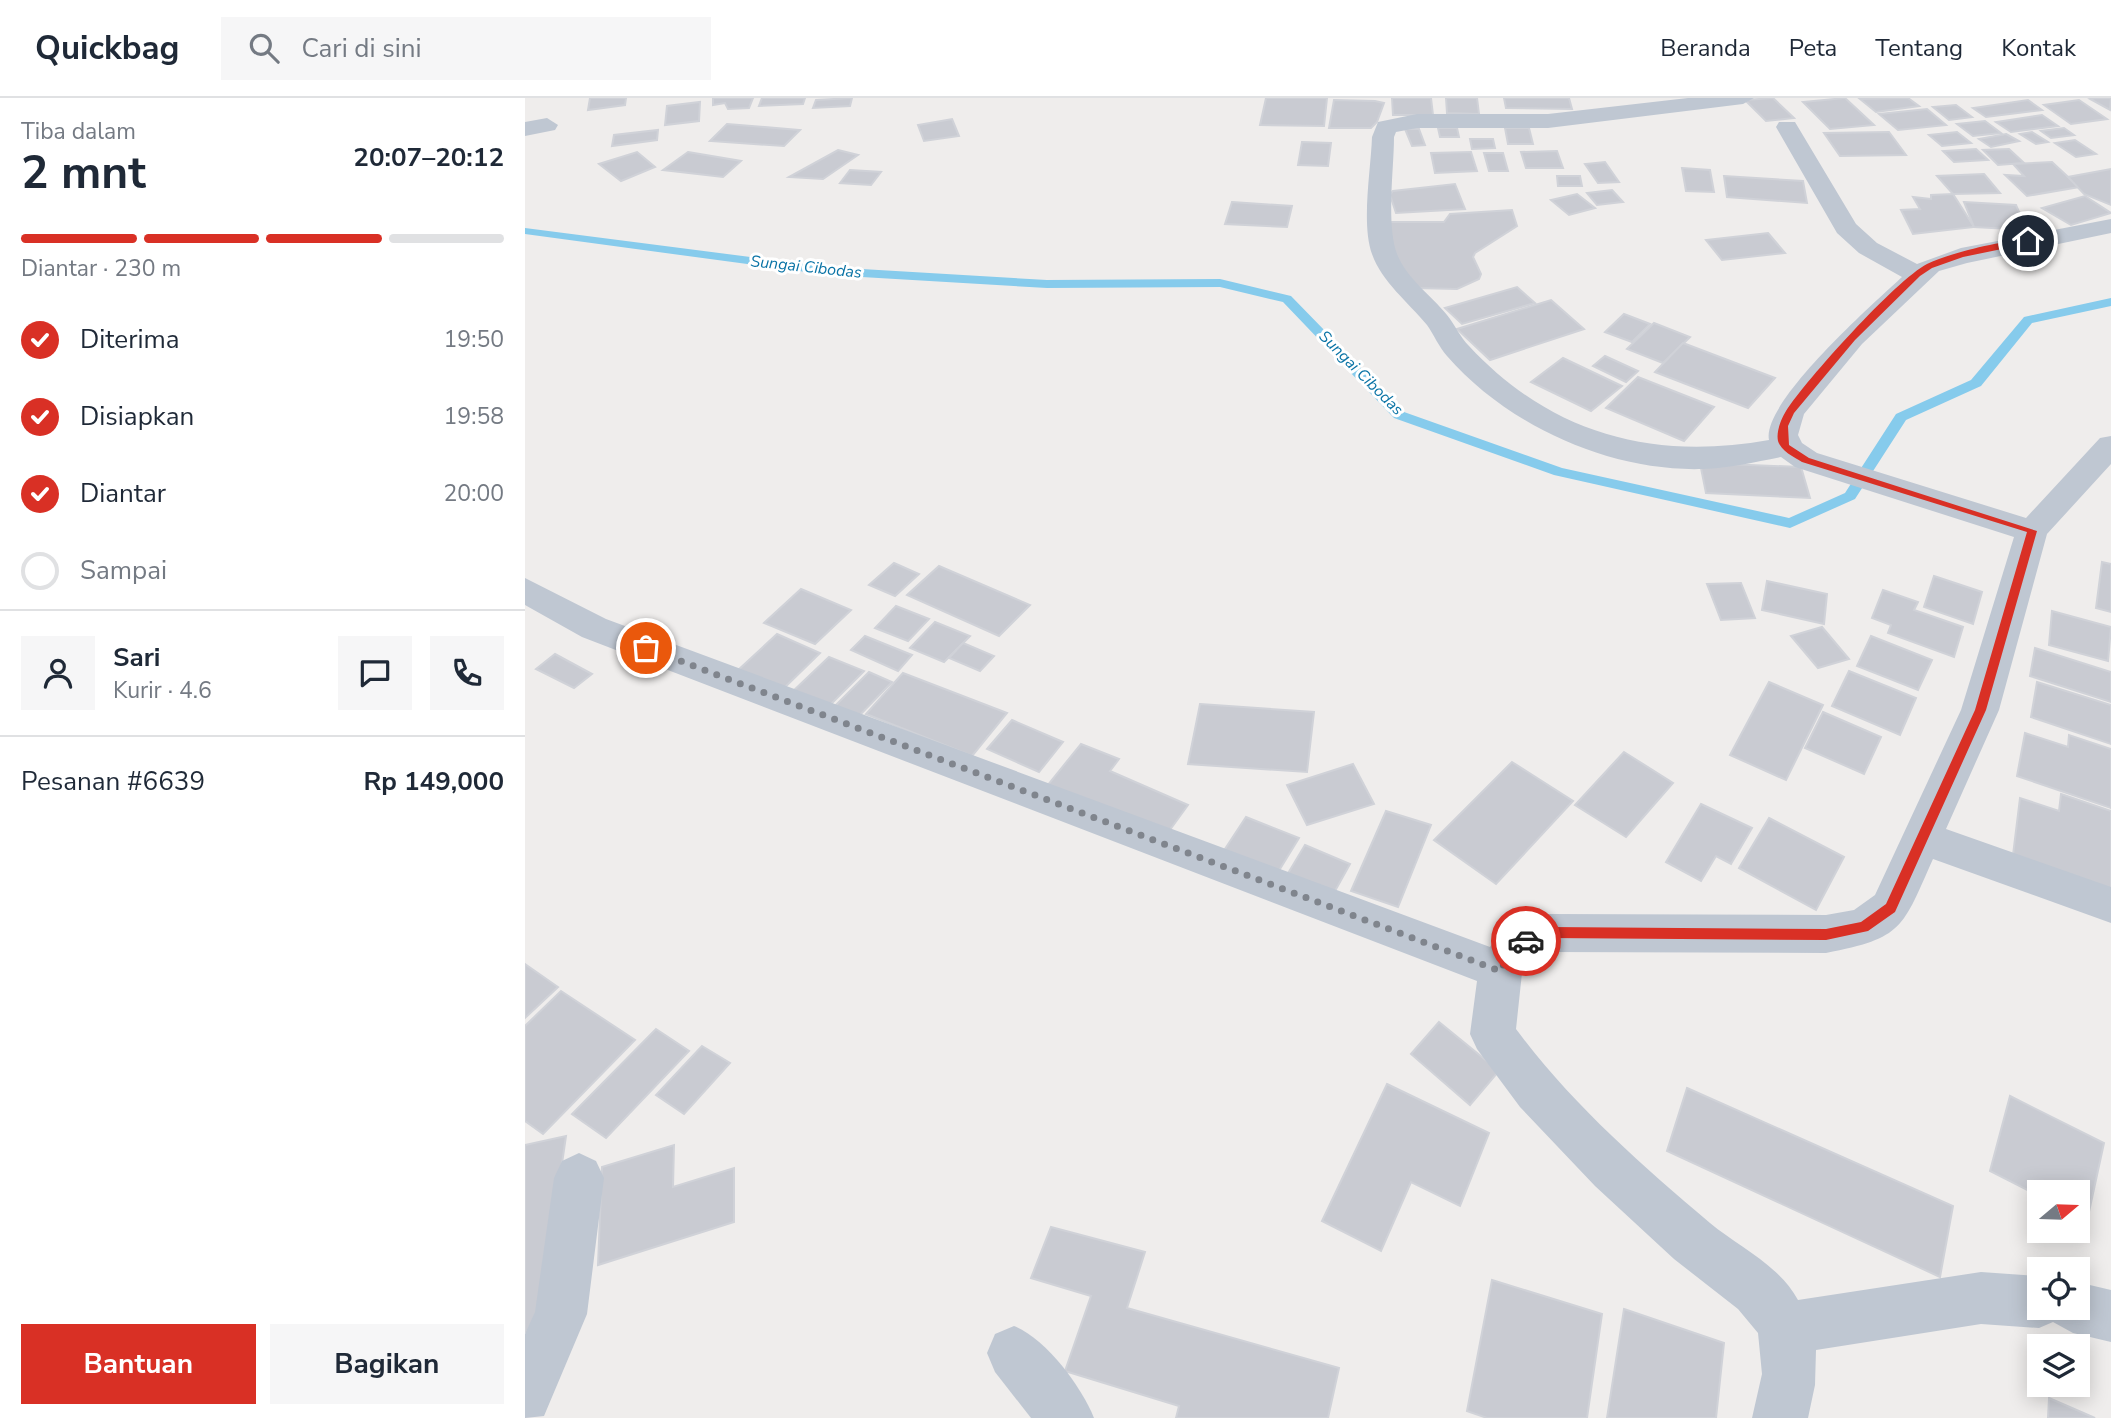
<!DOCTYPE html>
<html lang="id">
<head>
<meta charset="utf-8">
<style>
	body { margin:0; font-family:"Nunito Sans",sans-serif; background:#f6f6f7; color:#1f2937; height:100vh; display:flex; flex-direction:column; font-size:26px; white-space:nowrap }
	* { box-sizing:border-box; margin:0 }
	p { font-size:23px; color:#747a83 }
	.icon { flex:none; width:38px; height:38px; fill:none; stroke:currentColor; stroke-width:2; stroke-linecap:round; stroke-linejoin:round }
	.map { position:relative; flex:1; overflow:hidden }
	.side { display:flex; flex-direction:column; background:#fff; width:525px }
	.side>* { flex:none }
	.needle { width:46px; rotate:71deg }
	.controls { position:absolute; left:1502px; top:1082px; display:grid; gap:14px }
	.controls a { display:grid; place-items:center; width:63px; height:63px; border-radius:0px; background:#fff; box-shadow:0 4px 18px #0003; font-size:35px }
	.pin { position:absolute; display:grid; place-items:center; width:60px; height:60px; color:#fff; margin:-30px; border:4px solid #fff; border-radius:50%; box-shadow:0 2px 7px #0007 }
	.courier { position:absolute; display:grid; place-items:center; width:70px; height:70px; margin:-35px; border:5px solid #d93025; border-radius:50%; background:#fff; color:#222; box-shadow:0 2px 9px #0007 }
	.headline em { font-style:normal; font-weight:700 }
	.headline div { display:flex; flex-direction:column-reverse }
	.headline { display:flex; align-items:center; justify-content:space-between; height:119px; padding:0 21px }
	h1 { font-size:46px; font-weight:700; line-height:52px }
	.bar { display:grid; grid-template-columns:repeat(4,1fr); gap:10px 7px; align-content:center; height:84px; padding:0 21px }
	.bar i { height:9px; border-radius:5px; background:#e0e1e3 }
	.bar .active { background:#d93025 }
	.bar p { grid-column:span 4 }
	.line { display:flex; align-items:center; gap:18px; padding:0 21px; border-top:2px solid #e0e1e3 }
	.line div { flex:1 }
	.round { display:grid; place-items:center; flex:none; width:74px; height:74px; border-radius:0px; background:#f6f6f7 }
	ol { padding:0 21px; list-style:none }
	li { display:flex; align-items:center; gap:21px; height:77px }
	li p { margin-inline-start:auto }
	li .icon { padding:7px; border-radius:50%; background:#d93025; color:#fff; stroke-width:4 }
	li:last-child { color:#747a83 }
	li i { width:38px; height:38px; border:4px solid #e0e1e3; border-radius:50% }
	.primary-button { display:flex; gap:14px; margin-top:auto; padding:14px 21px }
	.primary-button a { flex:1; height:80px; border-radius:0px; background:#d93025; color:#fff; font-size:28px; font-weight:700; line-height:80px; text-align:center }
	.primary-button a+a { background:#f6f6f7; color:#1f2937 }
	header { display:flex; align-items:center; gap:42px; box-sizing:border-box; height:98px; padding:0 35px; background:#fff; border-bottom:2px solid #e0e1e3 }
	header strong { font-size:33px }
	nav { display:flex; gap:38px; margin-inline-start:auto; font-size:24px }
	.search { width:490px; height:63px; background:#f6f6f7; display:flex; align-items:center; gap:18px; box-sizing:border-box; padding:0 24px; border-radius:0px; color:#747a83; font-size:26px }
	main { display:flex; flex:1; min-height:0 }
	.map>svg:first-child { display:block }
</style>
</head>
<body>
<header>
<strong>Quickbag</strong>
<div class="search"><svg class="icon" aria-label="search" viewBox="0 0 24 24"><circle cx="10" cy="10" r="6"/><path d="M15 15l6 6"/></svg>Cari di sini</div>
<nav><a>Beranda</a><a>Peta</a><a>Tentang</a><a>Kontak</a></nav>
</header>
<main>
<section class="side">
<div class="headline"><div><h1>2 mnt</h1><p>Tiba dalam</p></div><em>20:07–20:12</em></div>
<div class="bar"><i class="active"></i><i class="active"></i><i class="active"></i><i></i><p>Diantar · 230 m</p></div>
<ol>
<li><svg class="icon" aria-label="check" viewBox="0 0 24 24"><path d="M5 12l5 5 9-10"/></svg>Diterima<p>19:50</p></li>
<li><svg class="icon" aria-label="check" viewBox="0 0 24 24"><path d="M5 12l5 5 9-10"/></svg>Disiapkan<p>19:58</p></li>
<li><svg class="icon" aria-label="check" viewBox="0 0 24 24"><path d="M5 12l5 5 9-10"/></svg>Diantar<p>20:00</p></li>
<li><i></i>Sampai</li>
</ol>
<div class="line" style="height:126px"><a class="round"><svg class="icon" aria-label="person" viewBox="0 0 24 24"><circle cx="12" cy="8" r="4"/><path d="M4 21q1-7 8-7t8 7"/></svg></a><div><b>Sari</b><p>Kurir · 4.6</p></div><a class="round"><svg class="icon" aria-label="chat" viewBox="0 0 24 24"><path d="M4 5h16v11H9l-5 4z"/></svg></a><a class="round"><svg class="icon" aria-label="phone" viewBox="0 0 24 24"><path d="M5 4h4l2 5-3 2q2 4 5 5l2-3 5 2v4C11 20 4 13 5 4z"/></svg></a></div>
<div class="line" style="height:91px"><div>Pesanan #6639</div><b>Rp 149,000</b></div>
<div class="primary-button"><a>Bantuan</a><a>Bagikan</a></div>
</section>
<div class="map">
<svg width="1586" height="1320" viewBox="0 0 1586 1320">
	<rect width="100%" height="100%" fill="#efedec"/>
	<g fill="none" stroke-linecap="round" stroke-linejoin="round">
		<polygon fill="#86cbec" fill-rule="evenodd" points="0,130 303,169 522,182 695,181 766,198 879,314 1037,370 1264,420 1320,395 1371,316 1446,282 1499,219 1586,200 1586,208 1507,225 1456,288 1381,322 1330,401 1265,430 1029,377 869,320 758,204 695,189 522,190 303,177 0,136"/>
	</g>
	<g fill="#c9cbd2" stroke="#d0d2d8" stroke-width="2">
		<polygon points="65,0 101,0 100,7 63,12"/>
		<polygon points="188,0 228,0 224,10 203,11 200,5 188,7"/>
		<polygon points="237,0 280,0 278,6 234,8"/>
		<polygon points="327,0 325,8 288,10 291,2"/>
		<polygon points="741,0 802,0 799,28 735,27"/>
		<polygon points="867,0 906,0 908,17 868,17"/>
		<polygon points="921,0 952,0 954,16 922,15"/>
		<polygon points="979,0 1044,0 1047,11 981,10"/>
		<polygon points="1248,0 1269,20 1241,23 1220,2"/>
		<polygon points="1320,0 1349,27 1305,31 1278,4"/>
		<polygon points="1383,0 1394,8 1351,14 1335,1"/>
		<polygon points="1586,0 1585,12 1565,1 1570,0"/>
		<polygon points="809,2 850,3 859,5 852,24 846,30 804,30"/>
		<polygon points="1503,2 1517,12 1461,19 1448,10"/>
		<polygon points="1554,2 1582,21 1546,26 1519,7"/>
		<polygon points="175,4 174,23 140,27 142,8"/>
		<polygon points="1431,7 1447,19 1424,22 1408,9"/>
		<polygon points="1402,11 1421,27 1373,32 1354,16"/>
		<polygon points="1517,17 1533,28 1486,34 1471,24"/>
		<polygon points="427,21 434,38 399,43 393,27"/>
		<polygon points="1460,23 1476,35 1448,38 1432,26"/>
		<polygon points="202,26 275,32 259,48 185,43"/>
		<polygon points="913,30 932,30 934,39 915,39"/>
		<polygon points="980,30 1004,30 1008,46 983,46"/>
		<polygon points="1539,30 1549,37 1526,40 1516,33"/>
		<polygon points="880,31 894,31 900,47 887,48"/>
		<polygon points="133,32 132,42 87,48 89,37"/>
		<polygon points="1364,34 1381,57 1315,58 1299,35"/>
		<polygon points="1432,34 1446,45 1417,48 1404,37"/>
		<polygon points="1507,34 1523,44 1511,46 1495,36"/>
		<polygon points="1481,36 1494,43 1466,49 1454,41"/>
		<polygon points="945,41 968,41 970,50 947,51"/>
		<polygon points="1550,42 1571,56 1551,59 1530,45"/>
		<polygon points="777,44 806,45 803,68 773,67"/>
		<polygon points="1451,51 1463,62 1429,64 1418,53"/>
		<polygon points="1484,51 1499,65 1473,67 1458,52"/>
		<polygon points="313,52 333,57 298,81 264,79"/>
		<polygon points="1032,53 1038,70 1001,70 996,54"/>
		<polygon points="112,54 130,69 96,83 74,66"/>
		<polygon points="163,54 216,63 198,79 138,72"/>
		<polygon points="946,54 952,73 910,75 906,55"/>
		<polygon points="959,55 978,55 983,73 964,73"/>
		<polygon points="1080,64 1094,84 1073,85 1060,66"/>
		<polygon points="1527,64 1554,89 1502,98 1480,77 1499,78 1488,66"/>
		<polygon points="1157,70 1185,72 1189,94 1161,93"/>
		<polygon points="1586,71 1586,107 1559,96 1543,79"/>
		<polygon points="325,72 356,74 346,87 315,85"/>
		<polygon points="1459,76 1475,95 1428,96 1412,78"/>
		<polygon points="1032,78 1055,78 1057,88 1033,88"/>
		<polygon points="1199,78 1278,83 1282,105 1202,99"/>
		<polygon points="930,86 940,111 871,115 865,97 868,93"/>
		<polygon points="1087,92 1098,104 1072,107 1062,95"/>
		<polygon points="1052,96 1070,110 1044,117 1026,102"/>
		<polygon points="1428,96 1449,129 1388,136 1376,112 1395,111 1388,99 1406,101 1406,97"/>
		<polygon points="1560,98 1586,115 1546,127 1517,110"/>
		<polygon points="707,104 767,108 762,129 700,126"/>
		<polygon points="1439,104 1491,107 1502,132 1449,129"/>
		<polygon points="987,112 992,128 950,155 948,159 956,176 954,181 932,191 889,190 864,153 862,124 919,124 925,116"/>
		<polygon points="1243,135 1260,155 1197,162 1181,142"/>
		<polygon points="992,189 1010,205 937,226 920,210"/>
		<polygon points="1026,202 1059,231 965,262 932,231"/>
		<polygon points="1099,216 1125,226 1107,244 1080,234"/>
		<polygon points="1129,225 1165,239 1138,265 1102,251"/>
		<polygon points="1158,245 1250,280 1223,310 1130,274"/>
		<polygon points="1080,258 1113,273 1101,284 1068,268"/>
		<polygon points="1038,260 1097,288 1066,313 1006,284"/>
		<polygon points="1113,279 1189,309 1159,343 1081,310"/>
		<polygon points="1175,365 1276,369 1285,400 1181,395"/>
		<polygon points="1577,464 1586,466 1586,514 1571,510"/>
		<polygon points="369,465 394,476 370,498 344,487"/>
		<polygon points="414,468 505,507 474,538 382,497"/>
		<polygon points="1409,478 1457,494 1448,526 1399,509"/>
		<polygon points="1242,483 1302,496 1299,526 1237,512"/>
		<polygon points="1216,485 1230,520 1196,522 1182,486"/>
		<polygon points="276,491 326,512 290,546 239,525"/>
		<polygon points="1358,492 1393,504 1389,512 1438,529 1429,559 1363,535 1366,527 1347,520"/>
		<polygon points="371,508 404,521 383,543 350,530"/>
		<polygon points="1527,513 1586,529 1583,563 1524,547"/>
		<polygon points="410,524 445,538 419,564 385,550"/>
		<polygon points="1297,529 1324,561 1293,570 1266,538"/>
		<polygon points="252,536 295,555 255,594 211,574"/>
		<polygon points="340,538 387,557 373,573 326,552"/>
		<polygon points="1346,538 1407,562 1393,592 1332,568"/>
		<polygon points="438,545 469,558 455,573 424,560"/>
		<polygon points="1510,550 1586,574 1586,604 1505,578"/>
		<polygon points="30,556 67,576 49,590 11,571"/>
		<polygon points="304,559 339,573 299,613 264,597"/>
		<polygon points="1324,573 1391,600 1375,637 1307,608"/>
		<polygon points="344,574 367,584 330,622 307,611"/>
		<polygon points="378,575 482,615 447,658 341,616"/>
		<polygon points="1244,584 1298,607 1261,682 1205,657"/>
		<polygon points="1512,584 1586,607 1586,646 1506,619"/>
		<polygon points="675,606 789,614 782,674 663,666"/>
		<polygon points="1298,614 1356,639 1339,676 1280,650"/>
		<polygon points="487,622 538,644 514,674 462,651"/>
		<polygon points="1500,635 1543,649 1544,637 1586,651 1586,710 1492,678"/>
		<polygon points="556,646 594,661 585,673 663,707 639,740 522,688"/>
		<polygon points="1099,654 1148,685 1101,739 1050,707"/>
		<polygon points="987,664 1048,703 971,786 909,742"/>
		<polygon points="828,666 849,706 782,727 762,687"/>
		<polygon points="1536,696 1586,713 1586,792 1488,757 1495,700 1534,713"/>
		<polygon points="1176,706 1227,730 1206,766 1191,758 1176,783 1141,764"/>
		<polygon points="861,713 906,727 873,809 826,793"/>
		<polygon points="721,719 774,740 747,784 694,760"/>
		<polygon points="1244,720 1319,759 1291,812 1214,770"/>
		<polygon points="780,747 825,766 805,802 759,782"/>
		<polygon points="0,866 33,889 0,920"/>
		<polygon points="36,893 110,942 18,1036 0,1023 0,928"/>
		<polygon points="914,924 974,973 945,1007 886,956"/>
		<polygon points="131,931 164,953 81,1040 47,1016"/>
		<polygon points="177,948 205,965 159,1016 131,997"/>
		<polygon points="862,986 964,1035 935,1108 886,1084 856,1153 797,1123"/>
		<polygon points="1162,990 1428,1108 1415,1179 1142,1053"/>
		<polygon points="1485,998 1579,1045 1562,1123 1552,1118 1552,1094 1514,1094 1514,1098 1465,1073"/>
		<polygon points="41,1038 13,1230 0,1234 0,1047"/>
		<polygon points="149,1047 148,1089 209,1070 209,1124 73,1167 77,1069"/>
		<polygon points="526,1129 620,1154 602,1210 814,1270 803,1320 651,1320 654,1308 540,1273 566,1198 506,1180"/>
		<polygon points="967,1182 1077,1216 1062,1320 962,1320 942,1313"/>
		<polygon points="1099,1211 1199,1245 1191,1320 1082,1320"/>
		<polygon points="1524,1300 1570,1320 1523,1320"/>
	</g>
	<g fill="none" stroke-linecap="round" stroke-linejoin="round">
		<g fill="#bfc7d2" fill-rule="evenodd">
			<path d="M 1163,0 L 1229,0 L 1218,6 L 1023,30 L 892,30 L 871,34 L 869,39 C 869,71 861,126 872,156 C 882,181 906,197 922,217 C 930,227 935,239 944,248 C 1026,336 1127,363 1244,342 C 1236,305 1349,205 1377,179 L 1334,155 L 1312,135 L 1251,29 L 1254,24 L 1270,24 L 1331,126 L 1352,145 L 1392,166 L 1436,150 L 1586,121 L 1586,135 L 1442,165 L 1414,173 L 1337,246 L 1279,316 L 1273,337 L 1277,345 L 1292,355 L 1501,420 L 1575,340 L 1586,338 L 1586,366 L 1522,436 L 1474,612 L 1421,731 L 1586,789 L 1586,825 L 1408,761 C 1377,830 1379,840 1301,855 L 1024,854 L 1004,862 L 997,875 L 991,931 C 1045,1004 1115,1066 1185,1125 C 1214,1149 1254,1167 1273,1202 L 1456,1174 L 1514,1178 L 1514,1209 L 1552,1209 L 1552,1184 L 1586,1192 L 1586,1244 L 1548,1235 L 1528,1224 L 1514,1230 L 1456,1226 L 1291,1252 L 1290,1287 L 1283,1320 L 1227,1320 L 1237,1276 L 1233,1235 L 1213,1211 L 1149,1161 L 1070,1088 L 995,1009 L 952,951 L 945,936 L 952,883 L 57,539 L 0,507 L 0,480 L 81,521 L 965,849 L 974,834 L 1023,816 L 1301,817 L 1329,812 L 1350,797 L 1436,612 L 1489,439 L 1270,369 L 1256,359 C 1230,364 1204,370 1178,371 C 1085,374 983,328 922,258 C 914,249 909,237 902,227 C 883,204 857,184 847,156 C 836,126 846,71 847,39 L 853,24 L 892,16 L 1023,16 Z"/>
			<polygon points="22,20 33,27 30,32 0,38 0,24"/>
			<polygon points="54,1055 71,1063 79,1080 62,1216 19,1318 0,1320 0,1236 10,1214 29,1080 37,1063"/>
			<path d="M 489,1228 C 521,1241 556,1288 569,1320 L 506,1320 L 470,1274 L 462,1255 L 470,1236 Z"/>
		</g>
	</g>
	<path fill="#d93025" d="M 1506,142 L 1506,145 L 1438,159 L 1407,170 L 1395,178 L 1330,242 L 1269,315 L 1263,328 L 1264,347 L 1284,360 L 1512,433 L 1461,612 L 1370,814 L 1343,833 L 1301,842 L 1023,840 L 1001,849 L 997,847 L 997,839 L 1023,829 L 1301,831 L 1336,824 L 1361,806 L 1450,612 L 1502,434 L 1277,364 C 1269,359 1256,353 1253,343 C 1251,334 1256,321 1261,313 C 1281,282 1371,182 1402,166 C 1425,155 1480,141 1506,142 Z"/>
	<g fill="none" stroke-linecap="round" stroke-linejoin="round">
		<polyline stroke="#80858d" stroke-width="7" stroke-dasharray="0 12.6" points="121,550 975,873 989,848 1001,843"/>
	</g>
	<g text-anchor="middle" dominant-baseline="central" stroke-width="6" stroke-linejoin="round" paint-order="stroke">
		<g font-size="16" font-style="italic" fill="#0b74a6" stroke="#fff">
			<text transform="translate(281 169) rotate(6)">Sungai Cibodas</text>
			<text transform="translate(836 275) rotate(45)">Sungai Cibodas</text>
		</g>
	</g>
</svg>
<div class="controls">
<a><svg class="needle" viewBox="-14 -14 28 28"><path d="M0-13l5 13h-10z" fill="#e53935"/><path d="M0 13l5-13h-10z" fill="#747a83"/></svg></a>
<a><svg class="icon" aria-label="locate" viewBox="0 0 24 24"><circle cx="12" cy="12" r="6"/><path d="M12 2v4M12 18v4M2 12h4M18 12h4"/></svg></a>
<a><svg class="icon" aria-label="layers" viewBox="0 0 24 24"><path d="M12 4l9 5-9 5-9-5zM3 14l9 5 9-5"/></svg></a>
</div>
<div class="pin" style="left:121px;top:550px;background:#ea580c"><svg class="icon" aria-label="bag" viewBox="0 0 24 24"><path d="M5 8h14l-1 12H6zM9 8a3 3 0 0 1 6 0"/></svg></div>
<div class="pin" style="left:1503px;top:143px;background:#1f2937"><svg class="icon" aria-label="home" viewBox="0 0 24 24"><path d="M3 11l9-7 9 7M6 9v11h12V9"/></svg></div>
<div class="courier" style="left:1001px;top:843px"><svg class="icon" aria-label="car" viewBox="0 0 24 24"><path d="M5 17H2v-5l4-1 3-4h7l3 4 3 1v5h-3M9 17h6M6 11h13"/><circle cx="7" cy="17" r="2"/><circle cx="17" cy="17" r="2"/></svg></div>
</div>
</main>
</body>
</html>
